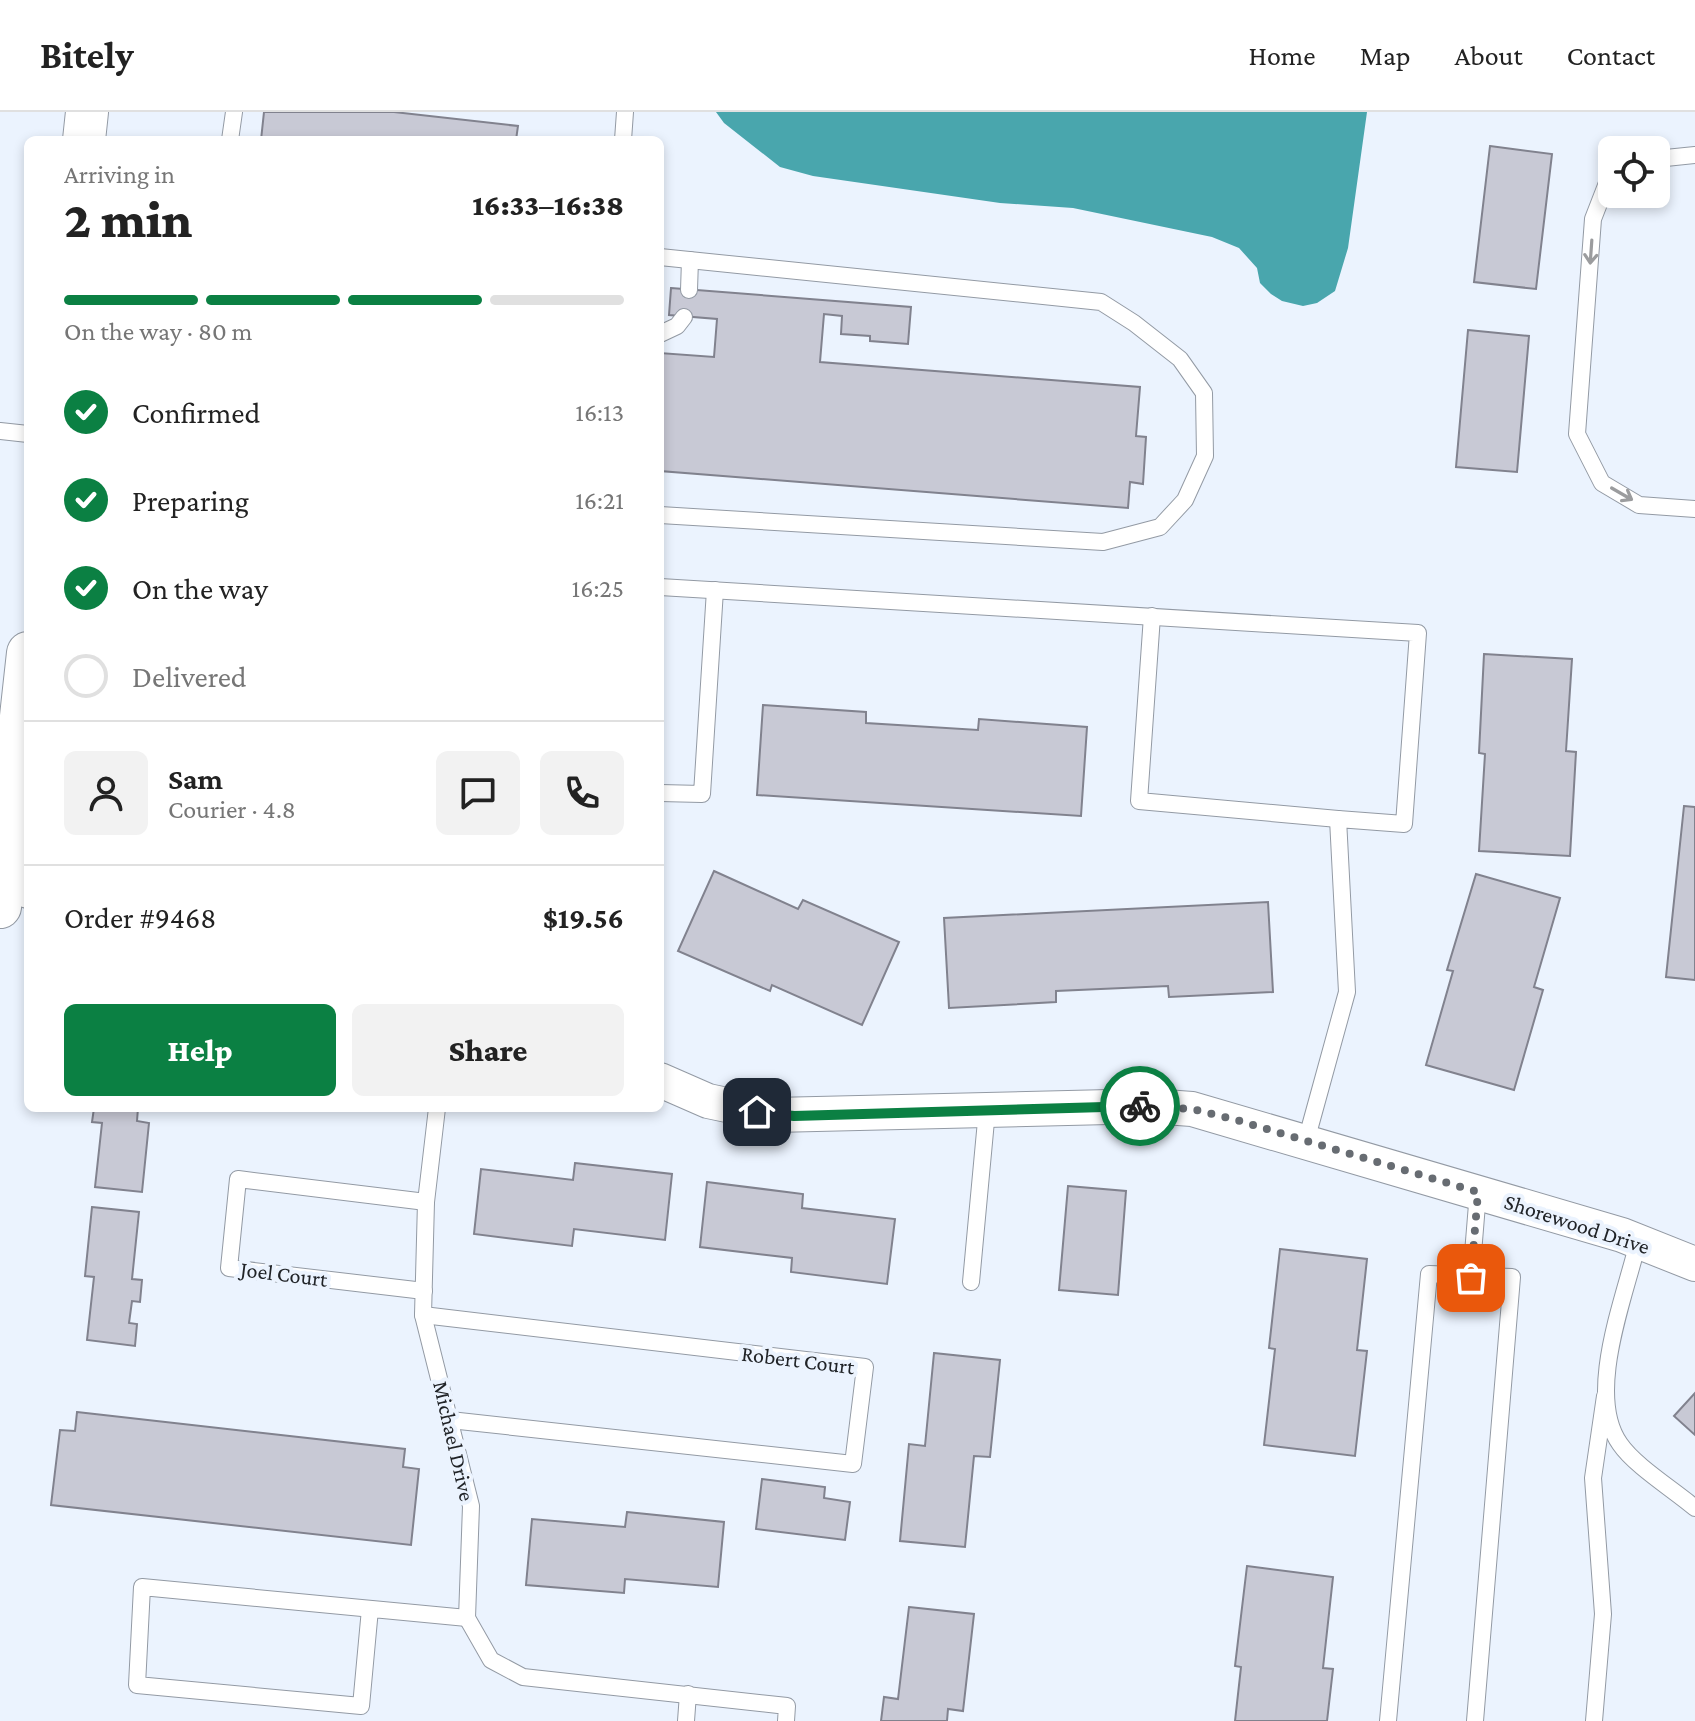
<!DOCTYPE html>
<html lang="en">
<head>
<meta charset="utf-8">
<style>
	body { margin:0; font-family:"Crimson Pro",serif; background:#f2f2f2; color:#222; height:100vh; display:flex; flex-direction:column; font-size:30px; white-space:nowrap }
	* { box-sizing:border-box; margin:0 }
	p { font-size:26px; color:#767676 }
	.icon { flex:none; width:44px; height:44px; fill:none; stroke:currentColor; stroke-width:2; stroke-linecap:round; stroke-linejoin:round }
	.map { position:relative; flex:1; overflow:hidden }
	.details { position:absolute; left:24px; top:24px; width:640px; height:976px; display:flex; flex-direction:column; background:#fff; border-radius:12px; box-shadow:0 4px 12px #0003 }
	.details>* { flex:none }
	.fabs { position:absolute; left:1598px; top:24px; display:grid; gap:16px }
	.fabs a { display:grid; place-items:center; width:72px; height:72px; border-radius:12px; background:#fff; box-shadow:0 4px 12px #0003; font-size:40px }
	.pin { position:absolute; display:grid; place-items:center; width:68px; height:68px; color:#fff; margin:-34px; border-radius:16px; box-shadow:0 4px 12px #0006 }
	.courier { position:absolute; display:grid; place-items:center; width:80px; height:80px; margin:-40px; border:6px solid #0b8043; border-radius:50%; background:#fff; color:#222; box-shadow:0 2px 10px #0007 }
	.head em { font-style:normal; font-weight:800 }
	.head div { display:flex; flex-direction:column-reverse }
	.head { display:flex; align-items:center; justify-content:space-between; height:136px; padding:0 40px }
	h1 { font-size:52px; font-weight:800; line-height:60px }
	.bar { display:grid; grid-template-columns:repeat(4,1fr); gap:12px 8px; align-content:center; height:96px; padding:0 40px }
	.bar i { height:10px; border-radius:6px; background:#e0e0e0 }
	.bar .active { background:#0b8043 }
	.bar p { grid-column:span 4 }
	.line { display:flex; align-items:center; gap:20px; padding:0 40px; border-top:2px solid #e0e0e0 }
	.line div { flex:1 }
	.round { display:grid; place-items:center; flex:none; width:84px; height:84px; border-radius:12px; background:#f2f2f2 }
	ol { padding:0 40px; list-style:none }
	li { display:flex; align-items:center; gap:24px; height:88px }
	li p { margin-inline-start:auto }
	li .icon { padding:8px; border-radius:50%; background:#0b8043; color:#fff; stroke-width:4 }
	li:last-child { color:#767676 }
	li i { width:44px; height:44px; border:4px solid #e0e0e0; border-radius:50% }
	.cta { display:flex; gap:16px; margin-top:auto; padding:16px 40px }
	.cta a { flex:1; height:92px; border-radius:12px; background:#0b8043; color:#fff; font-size:32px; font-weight:800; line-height:92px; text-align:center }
	.cta a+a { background:#f2f2f2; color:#222 }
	header { display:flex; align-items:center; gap:48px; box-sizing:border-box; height:112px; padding:0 40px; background:#fff; border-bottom:2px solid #e0e0e0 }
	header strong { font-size:38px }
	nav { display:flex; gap:44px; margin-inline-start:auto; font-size:28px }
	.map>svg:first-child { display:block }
</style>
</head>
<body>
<header>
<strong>Bitely</strong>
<nav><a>Home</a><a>Map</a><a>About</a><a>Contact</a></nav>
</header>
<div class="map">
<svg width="1695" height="1609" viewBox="0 0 1695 1609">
	<rect width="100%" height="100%" fill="#ebf3fe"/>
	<polygon fill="#49a6ad" points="716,0 1367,0 1348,136 1335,179 1317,191 1303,194 1282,189 1271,182 1260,171 1257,156 1239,136 1212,125 1073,96 1000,91 813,64 780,55 724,11"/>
	<g fill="#c8c9d5" stroke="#81828e" stroke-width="2">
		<polygon points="264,0 394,0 518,14 516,28 261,28"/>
		<polygon points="1490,34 1552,42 1536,177 1474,170"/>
		<polygon points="671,176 911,195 908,232 870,229 870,224 841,222 842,204 824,202 820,250 1140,275 1136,324 1146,325 1143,372 1130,370 1128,396 660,359 660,241 714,245 717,207 669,203"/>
		<polygon points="1468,218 1529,224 1517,360 1456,355"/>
		<polygon points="1484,542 1572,547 1566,639 1576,640 1570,744 1479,739 1485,642 1479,641"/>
		<polygon points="763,593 866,600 866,611 978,618 979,607 1087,615 1081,704 757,683"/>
		<polygon points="1684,694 1695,695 1695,868 1666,865"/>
		<polygon points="714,759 798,797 803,788 899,830 862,913 772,873 770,879 678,839"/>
		<polygon points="1476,762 1560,786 1534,875 1543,878 1514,978 1426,953 1453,859 1447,858"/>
		<polygon points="1268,790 1273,880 1169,885 1168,874 1056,879 1056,890 949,896 944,806"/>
		<polygon points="94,996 138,996 137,1009 149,1011 142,1080 95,1075 102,1011 92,1010"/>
		<polygon points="575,1051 672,1062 665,1128 574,1117 572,1134 474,1122 481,1057 573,1068"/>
		<polygon points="707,1070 803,1082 802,1096 895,1107 887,1172 791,1160 792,1146 700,1135"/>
		<polygon points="1068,1074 1126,1079 1118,1183 1059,1178"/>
		<polygon points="92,1095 139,1100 132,1167 142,1168 140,1190 132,1189 129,1211 137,1212 135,1234 87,1228 94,1165 85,1164"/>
		<polygon points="1280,1137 1367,1147 1357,1238 1367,1239 1355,1344 1264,1333 1275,1237 1269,1236"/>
		<polygon points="934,1241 1000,1248 990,1345 974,1344 965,1435 900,1429 909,1332 925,1334"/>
		<polygon points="1695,1281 1695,1323 1674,1304"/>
		<polygon points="77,1300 405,1337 403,1355 419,1357 411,1433 51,1393 60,1318 75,1319"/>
		<polygon points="762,1367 825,1375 824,1386 850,1390 845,1428 756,1417"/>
		<polygon points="627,1400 724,1410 718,1475 625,1467 624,1481 526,1473 532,1407 625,1415"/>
		<polygon points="1247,1454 1333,1465 1323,1556 1333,1557 1327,1609 1235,1609 1241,1555 1235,1554"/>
		<polygon points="909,1495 974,1502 963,1599 948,1597 947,1609 881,1609 884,1585 898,1587"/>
	</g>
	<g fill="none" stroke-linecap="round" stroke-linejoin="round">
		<g stroke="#939aa4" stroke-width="18">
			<g id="service">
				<polyline points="230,28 234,0"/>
				<polyline points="623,28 625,0"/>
				<polyline points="1656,47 1695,43"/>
				<polyline points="1612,68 1607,71 1593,107 1577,322 1602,371 1639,393 1695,397"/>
				<polyline points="660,145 1101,190 1134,211 1180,247 1204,281 1205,344 1185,388 1160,415 1103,430 660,403"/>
				<polyline points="689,178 690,148"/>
				<polyline points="660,222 677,214 684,205"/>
				<polyline points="0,319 28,322"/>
				<polyline points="660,475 1418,521 1404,712 1338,707 1347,880 1306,1029"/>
				<polyline points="1152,504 1139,689 1338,707"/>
				<polyline points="660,681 702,682 715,478"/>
				<polyline points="437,996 426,1090 423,1203 471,1394 467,1506 491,1548 523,1565 787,1594 786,1609"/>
				<path d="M 1638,1130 C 1625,1185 1585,1283 1620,1332 C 1635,1354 1674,1378 1695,1396"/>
				<polyline points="1471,1166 1478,1080"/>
				<polyline points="971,1170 987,998"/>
				<polyline points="424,1179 229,1156 238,1067 426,1090"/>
				<polyline points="423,1203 865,1255 853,1352 450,1308"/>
				<polyline points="370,1497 361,1594 137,1573 142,1475 467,1506"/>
				<polyline points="686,1609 688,1582"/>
				<polyline points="1388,1609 1429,1162 1512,1165 1475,1609"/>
				<polyline points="1594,1609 1603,1502 1593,1366 1605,1284"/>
			</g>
		</g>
		<g stroke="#939aa4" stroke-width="36">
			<g id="minor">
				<polyline points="4,756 28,779"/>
				<polyline points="660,968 708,989 774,1003 1151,994 1192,997 1622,1123 1695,1152"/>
			</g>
		</g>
		<g stroke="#939aa4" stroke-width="44">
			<g id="tertiary">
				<polyline points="84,28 87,0"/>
				<polyline points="0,795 28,541"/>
			</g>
		</g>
		<use href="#service" stroke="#fff" stroke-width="16"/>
		<use href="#minor" stroke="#fff" stroke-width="34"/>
		<use href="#tertiary" stroke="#fff" stroke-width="42"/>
	</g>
	<defs><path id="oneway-shaft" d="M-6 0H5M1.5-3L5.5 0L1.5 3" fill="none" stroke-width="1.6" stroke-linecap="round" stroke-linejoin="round" transform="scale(2)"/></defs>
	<g stroke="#9b9c9e">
		<use href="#oneway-shaft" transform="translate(1591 140) rotate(94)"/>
		<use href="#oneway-shaft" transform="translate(1622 382) rotate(30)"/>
	</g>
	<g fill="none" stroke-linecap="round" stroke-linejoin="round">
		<polyline stroke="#676c72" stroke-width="8" stroke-dasharray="0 14.4" points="1140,994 1192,997 1233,1007 1478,1080 1471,1166"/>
		<polyline stroke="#0b8043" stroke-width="10" points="757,1000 794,1004 1140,994"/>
	</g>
	<g text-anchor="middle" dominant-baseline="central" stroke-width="8" stroke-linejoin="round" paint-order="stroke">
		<g font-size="22" fill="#202327" stroke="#ebf3fe">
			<text transform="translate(1577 1112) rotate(18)">Shorewood Drive</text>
			<text transform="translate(284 1162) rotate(7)">Joel Court</text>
			<text transform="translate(798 1248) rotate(7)">Robert Court</text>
			<text transform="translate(454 1329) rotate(77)">Michael Drive</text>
		</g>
	</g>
</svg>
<div class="fabs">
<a><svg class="icon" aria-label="locate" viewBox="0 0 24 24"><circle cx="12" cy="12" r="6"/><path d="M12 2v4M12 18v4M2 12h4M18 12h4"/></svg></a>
</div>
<div class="pin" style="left:1471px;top:1166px;background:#ea580c"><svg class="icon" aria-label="bag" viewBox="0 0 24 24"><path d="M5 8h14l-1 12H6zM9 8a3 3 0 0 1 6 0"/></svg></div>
<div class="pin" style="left:757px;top:1000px;background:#1f2937"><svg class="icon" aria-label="home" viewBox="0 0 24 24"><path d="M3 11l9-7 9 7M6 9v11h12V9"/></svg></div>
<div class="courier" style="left:1140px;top:994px"><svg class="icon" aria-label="bike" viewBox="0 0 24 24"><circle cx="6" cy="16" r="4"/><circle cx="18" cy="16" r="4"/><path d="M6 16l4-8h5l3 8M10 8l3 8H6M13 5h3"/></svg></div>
<section class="details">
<div class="head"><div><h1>2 min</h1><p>Arriving in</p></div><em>16:33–16:38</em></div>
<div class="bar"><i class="active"></i><i class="active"></i><i class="active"></i><i></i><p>On the way · 80 m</p></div>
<ol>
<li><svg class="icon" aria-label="check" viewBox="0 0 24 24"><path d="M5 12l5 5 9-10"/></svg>Confirmed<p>16:13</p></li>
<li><svg class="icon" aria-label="check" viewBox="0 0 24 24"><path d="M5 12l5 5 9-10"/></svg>Preparing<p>16:21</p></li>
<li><svg class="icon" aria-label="check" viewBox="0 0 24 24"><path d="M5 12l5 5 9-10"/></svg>On the way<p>16:25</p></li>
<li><i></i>Delivered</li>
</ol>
<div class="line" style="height:144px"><a class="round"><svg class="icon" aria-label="person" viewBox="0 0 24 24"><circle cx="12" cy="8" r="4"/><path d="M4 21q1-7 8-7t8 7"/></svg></a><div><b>Sam</b><p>Courier · 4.8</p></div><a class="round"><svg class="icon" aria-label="chat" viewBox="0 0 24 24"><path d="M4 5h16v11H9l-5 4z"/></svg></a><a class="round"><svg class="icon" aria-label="phone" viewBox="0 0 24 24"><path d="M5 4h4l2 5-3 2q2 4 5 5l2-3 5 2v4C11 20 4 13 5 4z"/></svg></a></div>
<div class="line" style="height:104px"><div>Order #9468</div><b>$19.56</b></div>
<div class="cta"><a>Help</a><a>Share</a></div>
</section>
</div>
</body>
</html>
